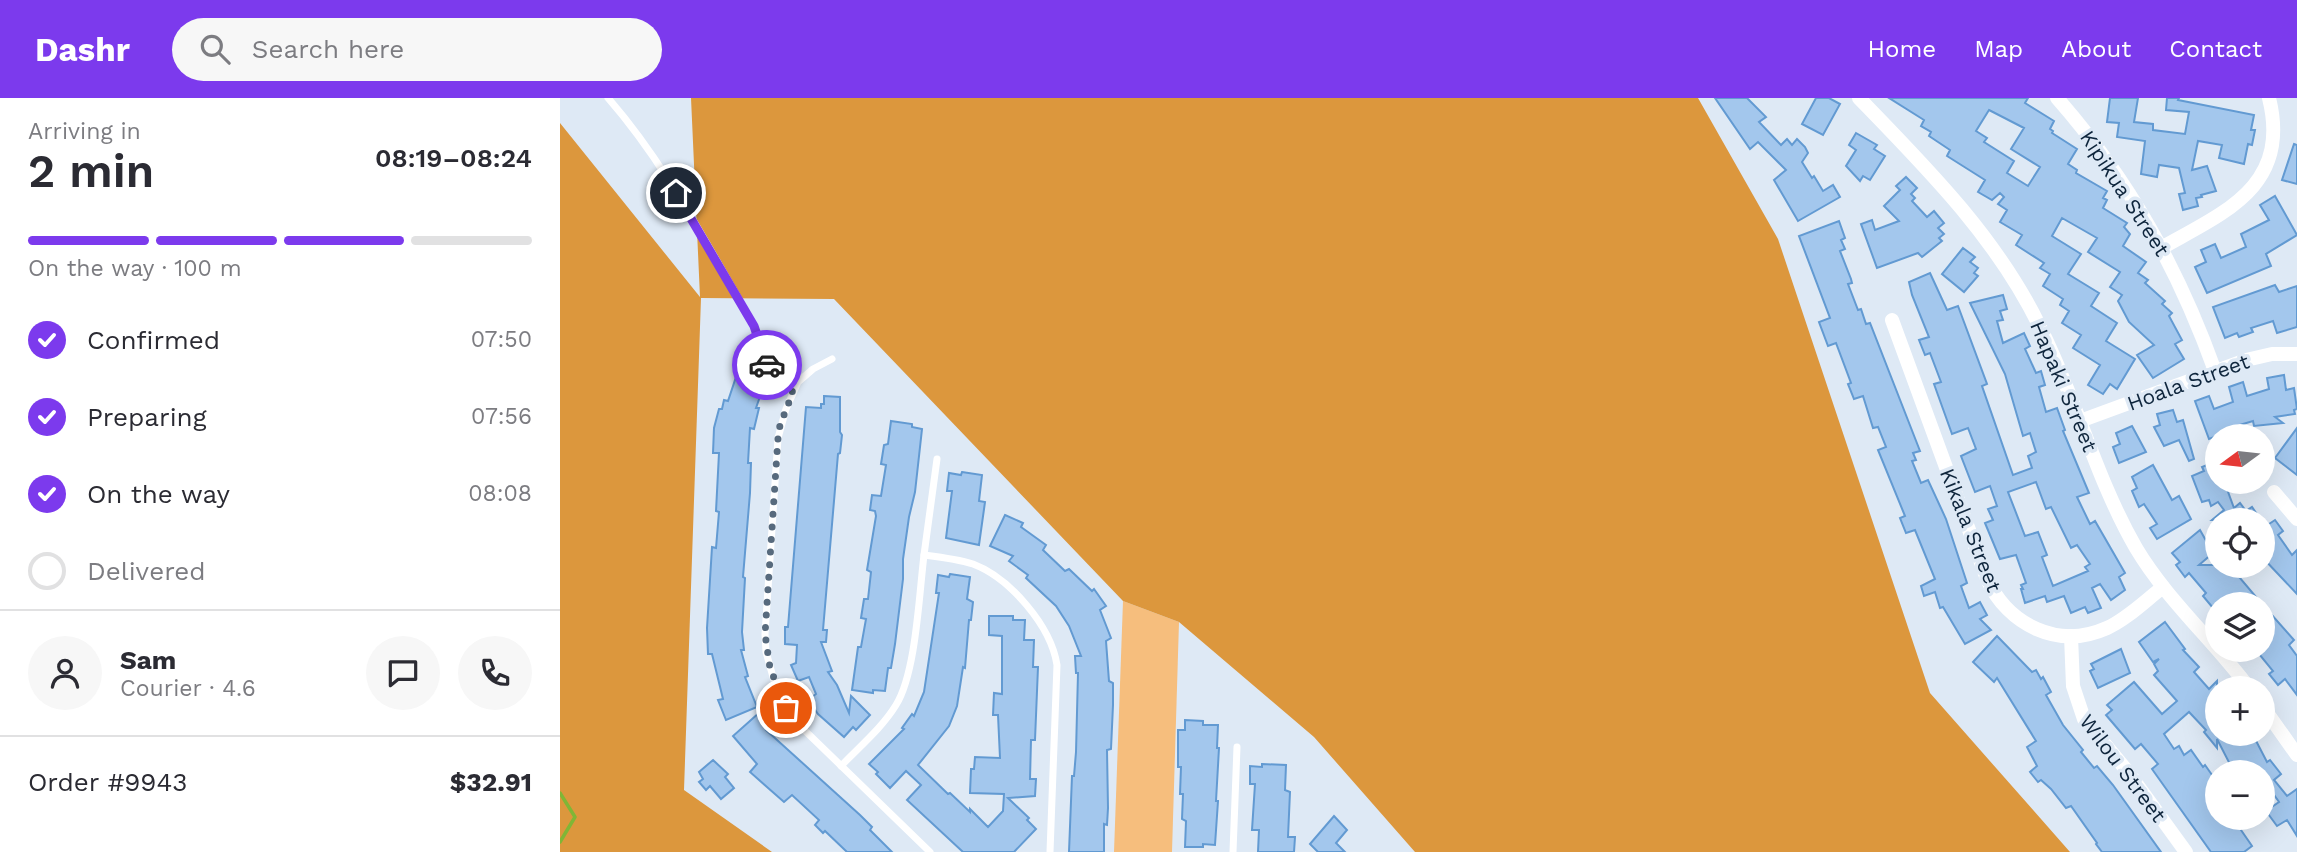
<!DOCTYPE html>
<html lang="en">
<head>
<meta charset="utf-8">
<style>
	body { margin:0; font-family:"Work Sans",sans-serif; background:#f7f7f7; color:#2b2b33; height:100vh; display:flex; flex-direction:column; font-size:26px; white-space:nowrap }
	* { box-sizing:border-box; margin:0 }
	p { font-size:23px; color:#7c7c81 }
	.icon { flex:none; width:38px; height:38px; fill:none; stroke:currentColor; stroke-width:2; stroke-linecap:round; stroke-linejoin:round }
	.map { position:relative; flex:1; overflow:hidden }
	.panel { display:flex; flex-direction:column; background:#fff; width:560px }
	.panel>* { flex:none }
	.needle { width:46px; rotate:255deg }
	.controls { position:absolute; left:1645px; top:326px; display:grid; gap:14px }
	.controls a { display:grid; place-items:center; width:70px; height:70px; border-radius:50%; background:#fff; box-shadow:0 7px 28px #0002; font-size:35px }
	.pin { position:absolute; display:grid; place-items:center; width:60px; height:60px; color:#fff; margin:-30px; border:4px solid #fff; border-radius:50%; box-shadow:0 2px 7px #0007 }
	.courier { position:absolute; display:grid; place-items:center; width:70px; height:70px; margin:-35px; border:5px solid #7c3aed; border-radius:50%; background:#fff; color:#222; box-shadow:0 2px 9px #0007 }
	.summary em { font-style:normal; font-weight:600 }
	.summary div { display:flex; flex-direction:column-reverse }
	.summary { display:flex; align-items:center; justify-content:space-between; height:119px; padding:0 28px }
	h1 { font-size:46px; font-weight:600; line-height:52px }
	.bar { display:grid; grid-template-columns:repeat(4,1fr); gap:10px 7px; align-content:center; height:84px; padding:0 28px }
	.bar i { height:9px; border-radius:5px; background:#e1e1e2 }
	.bar .selected { background:#7c3aed }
	.bar p { grid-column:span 4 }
	.line { display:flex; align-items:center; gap:18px; padding:0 28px; border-top:2px solid #e1e1e2 }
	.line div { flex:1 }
	.round { display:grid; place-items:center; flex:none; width:74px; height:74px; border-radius:37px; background:#f7f7f7 }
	ol { padding:0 28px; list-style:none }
	li { display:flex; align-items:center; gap:21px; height:77px }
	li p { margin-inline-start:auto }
	li .icon { padding:7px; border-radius:50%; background:#7c3aed; color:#fff; stroke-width:4 }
	li:last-child { color:#7c7c81 }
	li i { width:38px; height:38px; border:4px solid #e1e1e2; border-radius:50% }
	header { display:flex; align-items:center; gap:42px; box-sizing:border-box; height:98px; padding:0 35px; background:#7c3aed; color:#fff }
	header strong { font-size:33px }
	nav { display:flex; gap:38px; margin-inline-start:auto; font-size:24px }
	.search { width:490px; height:63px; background:#f7f7f7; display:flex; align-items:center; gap:18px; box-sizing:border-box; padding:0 24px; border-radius:38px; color:#7c7c81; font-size:26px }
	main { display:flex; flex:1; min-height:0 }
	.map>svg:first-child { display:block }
</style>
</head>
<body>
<header>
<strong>Dashr</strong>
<div class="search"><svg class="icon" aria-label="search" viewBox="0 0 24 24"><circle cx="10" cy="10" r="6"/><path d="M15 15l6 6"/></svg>Search here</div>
<nav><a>Home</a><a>Map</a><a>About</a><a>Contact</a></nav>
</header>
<main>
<section class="panel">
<div class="summary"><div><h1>2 min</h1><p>Arriving in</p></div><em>08:19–08:24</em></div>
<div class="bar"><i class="selected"></i><i class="selected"></i><i class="selected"></i><i></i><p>On the way · 100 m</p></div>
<ol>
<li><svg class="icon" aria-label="check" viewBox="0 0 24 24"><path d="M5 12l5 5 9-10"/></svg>Confirmed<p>07:50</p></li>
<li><svg class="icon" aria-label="check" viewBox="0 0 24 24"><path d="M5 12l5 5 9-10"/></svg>Preparing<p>07:56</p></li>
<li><svg class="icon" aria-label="check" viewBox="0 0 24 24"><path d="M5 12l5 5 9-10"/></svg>On the way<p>08:08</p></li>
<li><i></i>Delivered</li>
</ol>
<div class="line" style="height:126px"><a class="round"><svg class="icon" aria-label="person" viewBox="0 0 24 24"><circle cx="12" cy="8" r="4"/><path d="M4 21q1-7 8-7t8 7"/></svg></a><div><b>Sam</b><p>Courier · 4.6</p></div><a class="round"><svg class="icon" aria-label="chat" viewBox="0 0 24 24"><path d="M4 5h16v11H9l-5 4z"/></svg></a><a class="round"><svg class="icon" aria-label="phone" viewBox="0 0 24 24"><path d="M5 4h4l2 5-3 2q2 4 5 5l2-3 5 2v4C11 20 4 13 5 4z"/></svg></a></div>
<div class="line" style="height:91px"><div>Order #9943</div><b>$32.91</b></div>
</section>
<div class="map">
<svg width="1737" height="754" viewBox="0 0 1737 754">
	<rect width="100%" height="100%" fill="#dee9f5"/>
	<polygon fill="#f6be7d" points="563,503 619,524 612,754 554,754"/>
	<polygon fill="#dc973d" points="131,0 1138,0 1218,141 1370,595 1510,754 855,754 754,639 619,524 563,503 274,201 141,200 124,692 212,754 0,754 0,25 140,199"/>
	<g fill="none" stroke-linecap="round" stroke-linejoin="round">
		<polyline stroke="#80b636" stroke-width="3.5" points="0,695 15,719 0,744"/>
	</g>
	<g fill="#a3c7ed" stroke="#629ad2" stroke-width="2" fill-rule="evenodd">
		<polygon points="1155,0 1187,0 1206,19 1199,24 1221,47 1227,41 1232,47 1237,41 1245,49 1248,55 1242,64 1252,80 1254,78 1263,93 1273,87 1280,99 1238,123 1214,82 1226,72 1198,44 1190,51"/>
		<polygon points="1256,0 1269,0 1280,6 1263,37 1242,26"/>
		<path d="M 1329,0 L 1468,0 L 1465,5 L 1494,23 L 1490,31 L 1493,33 L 1492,35 L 1517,51 L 1508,66 L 1517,72 L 1516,75 L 1547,93 L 1543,100 L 1547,102 L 1543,110 L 1567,125 L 1564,129 L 1570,136 L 1563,148 L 1586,164 L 1578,175 L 1588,182 L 1585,185 L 1605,203 L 1602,206 L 1612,215 L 1609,218 L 1622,242 L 1615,246 L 1624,261 L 1593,280 L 1577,257 L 1594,247 L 1569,224 L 1558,203 L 1562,197 L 1550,189 L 1560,174 L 1528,154 L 1537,140 L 1502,120 L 1492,138 L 1521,156 L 1508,176 L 1539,195 L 1531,208 L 1557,225 L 1546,243 L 1575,261 L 1557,291 L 1550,286 L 1543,296 L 1528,287 L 1540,267 L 1513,250 L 1521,237 L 1502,225 L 1509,213 L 1500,207 L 1503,201 L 1483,188 L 1490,176 L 1480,170 L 1484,165 L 1456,147 L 1462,137 L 1440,124 L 1447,112 L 1438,106 L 1444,99 L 1440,95 L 1432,102 L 1418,94 L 1425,82 L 1387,58 L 1390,52 L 1369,38 L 1371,34 L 1361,28 L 1364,22 ZM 1429,12 L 1464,30 L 1451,51 L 1480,69 L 1468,88 L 1447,75 L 1454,63 L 1424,44 L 1427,40 L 1416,33 Z"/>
		<polygon points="1550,0 1578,0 1574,24 1593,26 1593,32 1625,36 1629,14 1606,12 1607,0 1619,0 1618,2 1694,17 1691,32 1695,32 1692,47 1688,46 1684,66 1659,60 1662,47 1638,43 1632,72 1647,68 1656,93 1641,97 1642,99 1636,100 1638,108 1623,112 1619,96 1625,95 1619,70 1599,67 1597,79 1581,76 1585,43 1557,39 1559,25 1547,24"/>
		<polygon points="1296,35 1317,47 1314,51 1325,58 1310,82 1303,78 1300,83 1286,68 1296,52 1289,47"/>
		<polygon points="1734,46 1737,47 1737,86 1722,82"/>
		<polygon points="1346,79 1357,90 1351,96 1355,100 1352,103 1367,119 1374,113 1384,125 1378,130 1384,136 1379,140 1382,143 1362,159 1358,155 1317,170 1301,126 1312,122 1315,132 1339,123 1324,108 1340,92 1336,88"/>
		<polygon points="1715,98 1737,137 1706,156 1711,168 1647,195 1635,169 1646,164 1641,152 1655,146 1661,160 1686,149 1681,136 1709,122 1700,107"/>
		<polygon points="1279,123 1285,140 1281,142 1285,151 1280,153 1291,181 1292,185 1288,186 1298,212 1301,211 1306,226 1310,225 1360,353 1353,355 1356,362 1352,363 1361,385 1368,382 1386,421 1407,485 1401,488 1409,510 1420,504 1427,517 1420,521 1431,532 1405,546 1383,509 1380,510 1375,494 1364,498 1361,488 1375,481 1355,432 1346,435 1340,420 1345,418 1318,352 1326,349 1318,329 1313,330 1303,298 1294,301 1288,286 1291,285 1276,245 1268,248 1259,224 1270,220 1239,138"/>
		<polygon points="1403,150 1415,159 1410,164 1418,170 1414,175 1418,178 1404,194 1382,176"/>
		<path d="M 1370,175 L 1387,212 L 1398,208 L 1427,286 L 1422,288 L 1453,377 L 1472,370 L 1468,358 L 1476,354 L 1470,335 L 1463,338 L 1445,276 L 1410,205 L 1443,197 L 1447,211 L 1440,213 L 1443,222 L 1437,223 L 1443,245 L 1464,235 L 1470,248 L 1465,251 L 1476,275 L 1481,273 L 1485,287 L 1479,289 L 1486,314 L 1497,310 L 1505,332 L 1503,333 L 1529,395 L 1517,399 L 1530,426 L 1535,423 L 1565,475 L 1559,479 L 1565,492 L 1551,502 L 1540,486 L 1532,490 L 1541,510 L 1528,515 L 1525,509 L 1511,515 L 1504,498 L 1487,504 L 1485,498 L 1465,505 L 1461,491 L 1463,491 L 1461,487 L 1466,485 L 1456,457 L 1440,461 L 1425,425 L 1433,422 L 1428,411 L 1437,408 L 1430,388 L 1415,394 L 1401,358 L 1416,351 L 1408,330 L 1392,336 L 1374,286 L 1381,284 L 1370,255 L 1365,257 L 1359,242 L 1369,239 L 1352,197 L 1349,184 ZM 1476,384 L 1486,411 L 1491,409 L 1511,450 L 1517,447 L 1530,466 L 1525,469 L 1528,473 L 1493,488 L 1482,459 L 1487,457 L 1478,434 L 1465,438 L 1448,394 Z"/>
		<polygon points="1715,187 1719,194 1737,188 1737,229 1717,235 1713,223 1691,230 1693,234 1679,239 1677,235 1665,240 1653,209"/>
		<polygon points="1724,277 1726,292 1734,290 1737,311 1734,312 1735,316 1715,319 1723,325 1694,328 1693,323 1673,329 1677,338 1657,338 1649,341 1635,303 1649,298 1654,311 1673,304 1669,289 1683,284 1687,298 1709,291 1707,280"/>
		<polygon points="176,279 204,287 196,310 199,310 194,331 190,330 188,365 191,365 190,395 183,479 185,480 182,534 184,552 181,552 188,578 185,579 197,609 166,622 158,602 163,601 152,556 148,556 147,530 152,449 156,450 159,414 156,413 159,355 153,355 154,330 159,311 162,311 164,302 168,303"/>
		<polygon points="264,298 280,299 280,334 282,337 280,355 278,356 263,532 267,532 266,544 261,544 272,573 268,574 277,587 289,615 291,598 310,617 296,632 293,629 284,639 258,616 248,602 256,596 249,579 238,583 231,567 236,565 237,547 225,546 225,529 228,529 246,309 261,310 261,306 264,306"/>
		<polygon points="1613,312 1617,324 1623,322 1634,361 1629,363 1619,342 1604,348 1594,329 1600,327 1597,316"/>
		<polygon points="331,323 352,326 352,329 362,331 355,394 349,419 343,461 343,481 335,546 331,570 328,570 325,593 313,592 313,595 292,592 298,549 301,549 306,521 301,520 304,501 308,501 311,474 307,472 316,418 315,413 310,412 312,397 321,398 326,367 321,366 324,347 328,346"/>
		<polygon points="1572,328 1586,354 1559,365 1553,349 1560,346 1556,335"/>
		<polygon points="1737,330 1737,377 1715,360"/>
		<polygon points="1657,363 1657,383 1664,383 1674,410 1680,405 1686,413 1692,409 1701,422 1652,422 1664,412 1658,404 1651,408 1649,402 1642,404 1632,378 1644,373 1642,369"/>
		<polygon points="1593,367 1612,402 1619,398 1631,421 1597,441 1590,430 1597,426 1584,406 1579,409 1572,393 1577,390 1572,379"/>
		<polygon points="402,374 422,377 419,403 425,404 419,447 386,440 392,393 387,393 389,375 401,377"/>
		<polygon points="445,417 463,425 461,429 486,447 483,452 505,473 509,471 532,493 534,491 546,508 540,512 551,540 546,543 549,583 553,585 553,607 551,651 547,652 548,710 547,727 544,726 544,754 509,754 512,678 514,678 516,654 518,575 516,575 515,558 521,558 509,528 496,508 466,480 468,477 449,463 453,458 430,448"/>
		<polygon points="1715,422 1723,433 1718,437 1732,457 1737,452 1737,496 1703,460 1703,430"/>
		<polygon points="1640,432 1653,455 1639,467 1669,467 1702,506 1657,506 1653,510 1643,498 1646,495 1629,475 1625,479 1616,467 1620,464 1612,455"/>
		<polygon points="390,476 410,479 407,501 413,504 411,522 409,522 405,570 403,569 397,608 389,628 358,667 388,696 390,695 410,714 410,711 428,729 443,713 444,696 410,695 411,671 414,671 415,659 440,660 438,617 433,617 434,595 442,596 442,538 429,537 429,518 453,518 453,522 465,522 464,542 474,542 473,569 478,569 475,642 471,642 470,681 476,681 475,698 448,700 469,720 467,722 476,731 454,754 403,754 347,702 361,687 346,673 330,690 316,676 318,674 309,666 344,631 342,630 352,616 354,618 364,594 379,495 376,495 378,477 389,479"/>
		<polygon points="1703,507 1734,542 1729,547 1737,558 1737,597 1725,581 1718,587 1709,576 1713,573 1695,551 1703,551"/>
		<polygon points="1605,524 1625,551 1623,552 1639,569 1634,574 1649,591 1657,583 1657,635 1692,635 1707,664 1710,662 1721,676 1714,682 1727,698 1737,691 1737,738 1727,722 1717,728 1706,713 1719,704 1707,687 1703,690 1703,674 1674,674 1657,641 1657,650 1644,634 1646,632 1629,614 1604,636 1614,651 1619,648 1624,657 1631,652 1643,669 1645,667 1657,684 1657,719 1672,719 1692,748 1684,754 1651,754 1592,671 1598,666 1581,646 1575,651 1546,617 1552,612 1547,607 1574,584 1602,616 1617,603 1594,577 1598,573 1594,566 1599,561 1593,564 1579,544"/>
		<polygon points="1437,538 1472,574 1476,572 1481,581 1483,579 1491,594 1486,597 1503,627 1523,652 1521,654 1534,670 1537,668 1553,687 1601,754 1542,754 1536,746 1537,745 1511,708 1506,710 1491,691 1481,682 1478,684 1470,674 1477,668 1467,649 1476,643 1437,580 1434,584 1413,564"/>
		<polygon points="1561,551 1570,575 1538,590 1530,573 1534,571 1531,566"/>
		<polygon points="200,614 211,628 206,632 300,717 312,729 310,732 332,754 287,754 265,733 263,735 255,727 259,722 232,697 224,704 190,674 197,666 173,638"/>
		<polygon points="625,622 643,623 643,627 658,627 657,650 659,650 656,703 658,703 655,747 643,746 643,749 625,749 626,723 622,721 623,696 620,696 621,669 618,669 618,632 625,632"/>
		<polygon points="153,662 168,676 165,679 174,690 161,701 150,688 146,692 139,684 143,681 139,674"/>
		<polygon points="702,666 726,667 725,692 730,694 728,739 735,739 734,754 698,754 699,732 692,732 695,686 690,686 690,668 702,669"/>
		<polygon points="774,718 787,732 776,745 785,754 758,754 750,746"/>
	</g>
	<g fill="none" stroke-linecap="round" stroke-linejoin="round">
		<g stroke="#fff" stroke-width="7">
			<path d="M 48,0 C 104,64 143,140 186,213 L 194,228 L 214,281 L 233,294"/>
			<polyline points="272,261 253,271 238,284 226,311 218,340 205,536 206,554 215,586 226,610 235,623 370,754"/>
			<polyline points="364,457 377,361"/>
			<path d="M 281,668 C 299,649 322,630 336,607 C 356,575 359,497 364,457 C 380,459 397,461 413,466 C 450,480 491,528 497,567 L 490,754"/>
			<polyline points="673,754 677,649"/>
		</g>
		<g stroke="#fff" stroke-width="14">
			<path d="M 1299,0 C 1366,69 1436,139 1479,227 C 1516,299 1535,379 1576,450 C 1607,502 1653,542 1689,590"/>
			<path d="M 1497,0 C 1569,82 1618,170 1655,273"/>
			<path d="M 1603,149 C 1665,114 1731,88 1709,0"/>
			<path d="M 1332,222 L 1427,481 C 1448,527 1498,552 1547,530 C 1567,521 1585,503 1603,489"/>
			<polyline points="1520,323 1686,262 1712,256 1737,256"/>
			<polyline points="1714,394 1737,421"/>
			<polyline points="1511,538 1513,588 1524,621 1568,674 1626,754"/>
			<polyline points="1703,609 1737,657"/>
		</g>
	</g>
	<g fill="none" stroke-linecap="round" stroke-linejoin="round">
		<polyline stroke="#576a7d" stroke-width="7" stroke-dasharray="0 12.6" points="207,267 214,281 233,294 220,327 218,340 205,536 210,570 226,610"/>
		<polyline stroke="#7c3aed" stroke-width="9" points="116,95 194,228 207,267"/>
	</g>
	<g text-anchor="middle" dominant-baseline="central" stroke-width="7" stroke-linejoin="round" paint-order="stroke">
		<g font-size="21" fill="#0e253c" stroke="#dee9f5">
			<text transform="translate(1565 95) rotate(57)">Kipikua Street</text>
			<text transform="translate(1628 284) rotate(-20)">Hoala Street</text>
			<text transform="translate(1504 288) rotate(67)">Hapaki Street</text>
			<text transform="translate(1411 432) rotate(68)">Kikala Street</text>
			<text transform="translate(1563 670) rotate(53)">Wilou Street</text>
		</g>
	</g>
</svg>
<div class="controls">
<a><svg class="needle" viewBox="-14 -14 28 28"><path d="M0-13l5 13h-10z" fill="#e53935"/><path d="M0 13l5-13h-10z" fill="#7c7c81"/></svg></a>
<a><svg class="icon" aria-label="locate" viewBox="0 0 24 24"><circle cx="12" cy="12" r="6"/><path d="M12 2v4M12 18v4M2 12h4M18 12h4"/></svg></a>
<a><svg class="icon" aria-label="layers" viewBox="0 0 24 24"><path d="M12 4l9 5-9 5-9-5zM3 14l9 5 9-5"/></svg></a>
<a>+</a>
<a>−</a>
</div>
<div class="pin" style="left:226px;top:610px;background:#ea580c"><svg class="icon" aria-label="bag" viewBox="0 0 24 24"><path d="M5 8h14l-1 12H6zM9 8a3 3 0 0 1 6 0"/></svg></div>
<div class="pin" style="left:116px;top:95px;background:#1f2937"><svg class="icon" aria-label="home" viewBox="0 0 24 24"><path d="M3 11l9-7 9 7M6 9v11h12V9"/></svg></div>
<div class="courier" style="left:207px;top:267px"><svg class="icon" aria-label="car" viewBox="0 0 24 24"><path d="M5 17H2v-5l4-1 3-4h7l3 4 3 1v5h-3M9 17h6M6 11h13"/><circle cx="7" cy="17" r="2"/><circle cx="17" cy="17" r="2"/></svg></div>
</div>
</main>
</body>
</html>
